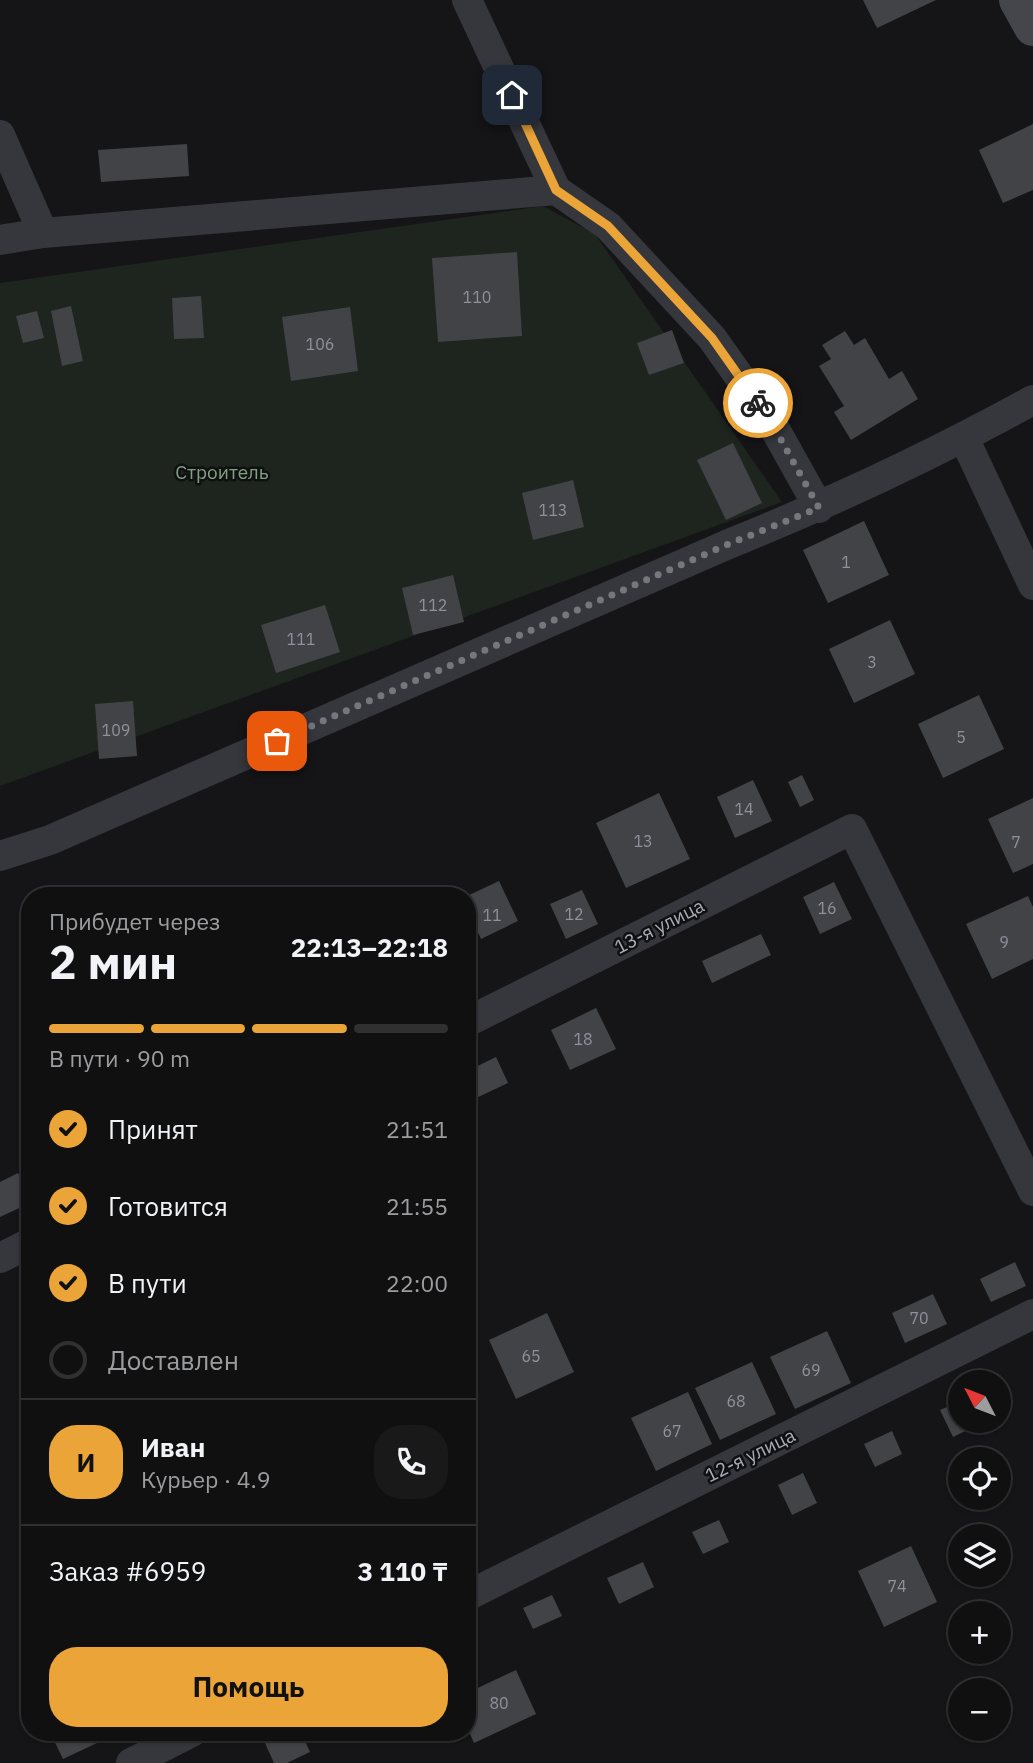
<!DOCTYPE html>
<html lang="ru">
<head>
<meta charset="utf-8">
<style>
	body { margin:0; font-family:"IBM Plex Sans",sans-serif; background:#19191a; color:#f1f3f6; height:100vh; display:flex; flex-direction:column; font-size:26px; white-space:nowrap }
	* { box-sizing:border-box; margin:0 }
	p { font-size:23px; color:#9c9d9f }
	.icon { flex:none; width:38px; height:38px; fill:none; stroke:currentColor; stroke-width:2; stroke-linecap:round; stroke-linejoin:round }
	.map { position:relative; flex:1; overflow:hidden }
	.details { position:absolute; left:21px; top:887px; width:455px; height:854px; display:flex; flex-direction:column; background:#101011; border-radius:28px; box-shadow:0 2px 5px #0004,0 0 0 2px #303031 }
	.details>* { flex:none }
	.needle { width:46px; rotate:312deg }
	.tools { position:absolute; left:948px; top:1370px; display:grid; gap:14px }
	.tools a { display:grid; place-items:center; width:63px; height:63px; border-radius:50%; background:#101011; box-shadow:0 2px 5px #0004,0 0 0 2px #303031; font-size:35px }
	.pin { position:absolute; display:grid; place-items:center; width:60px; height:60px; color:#fff; margin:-30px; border-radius:14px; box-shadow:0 4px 10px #0006 }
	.courier { position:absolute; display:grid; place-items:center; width:70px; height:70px; margin:-35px; border:5px solid #eba438; border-radius:50%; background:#fff; color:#222; box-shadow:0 2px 9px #0007 }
	.summary em { font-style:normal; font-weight:800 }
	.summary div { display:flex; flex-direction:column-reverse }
	.summary { display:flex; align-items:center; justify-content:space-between; height:119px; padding:0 28px }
	h1 { font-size:46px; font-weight:800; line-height:52px }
	.bar { display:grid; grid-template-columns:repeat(4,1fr); gap:10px 7px; align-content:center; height:84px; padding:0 28px }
	.bar i { height:9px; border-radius:5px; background:#303031 }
	.bar .active { background:#eba438 }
	.bar p { grid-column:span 4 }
	.line { display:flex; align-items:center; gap:18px; padding:0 28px; border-top:2px solid #303031 }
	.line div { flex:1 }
	.round { display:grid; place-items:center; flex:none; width:74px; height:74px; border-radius:28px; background:#19191a }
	ol { padding:0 28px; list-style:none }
	li { display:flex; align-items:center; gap:21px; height:77px }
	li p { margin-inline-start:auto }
	li .icon { padding:7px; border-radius:50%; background:#eba438; color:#111; stroke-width:4 }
	li:last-child { color:#9c9d9f }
	li i { width:38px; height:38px; border:4px solid #303031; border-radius:50% }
	.cta { display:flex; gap:14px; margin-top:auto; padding:14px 28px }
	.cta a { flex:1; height:80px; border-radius:28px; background:#eba438; color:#111; font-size:28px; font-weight:800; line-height:80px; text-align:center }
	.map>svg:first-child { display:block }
</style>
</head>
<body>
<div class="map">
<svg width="1033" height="1763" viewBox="0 0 1033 1763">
	<rect width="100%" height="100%" fill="#151517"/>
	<polygon fill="#1d251e" points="543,206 595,234 782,502 0,786 0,283"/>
	<g fill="#414347">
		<polygon points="863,0 936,0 877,28"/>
		<polygon points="1033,124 1033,190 1003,203 979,150"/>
		<polygon points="187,144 189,176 101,182 98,150"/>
		<polygon points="517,252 522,336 438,342 432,258"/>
		<polygon points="201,296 204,338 174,339 172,298"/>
		<polygon points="71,306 83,361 62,366 51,311"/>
		<polygon points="350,307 358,371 291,381 282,317"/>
		<polygon points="37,311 44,338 23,343 16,316"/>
		<polygon points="672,330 684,363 649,375 637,343"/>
		<polygon points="845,331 854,345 865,338 889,379 902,371 918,399 851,440 834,412 844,406 819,366 831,359 822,345"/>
		<polygon points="733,443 762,503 726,520 697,460"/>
		<polygon points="573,480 584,527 533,540 522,493"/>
		<polygon points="864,521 889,575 828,603 803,550"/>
		<polygon points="453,575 464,622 413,635 402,588"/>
		<polygon points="325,605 340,652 276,673 261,625"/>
		<polygon points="890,620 915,674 854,703 829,649"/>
		<polygon points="979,695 1004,749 943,778 918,724"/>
		<polygon points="133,701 137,756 99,759 95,704"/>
		<polygon points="802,775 814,800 800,807 788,782"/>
		<polygon points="753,780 772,821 735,838 717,797"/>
		<polygon points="659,793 690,859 626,888 596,823"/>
		<polygon points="1033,798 1033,864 1013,873 988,819"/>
		<polygon points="499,881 518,921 481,939 467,909 467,896"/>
		<polygon points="834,882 852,919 820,934 803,897"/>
		<polygon points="582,890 598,924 566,939 550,904"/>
		<polygon points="1028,896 1033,907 1033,959 992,979 966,924"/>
		<polygon points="761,934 771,955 712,983 702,961"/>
		<polygon points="596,1008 616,1049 570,1070 551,1030"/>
		<polygon points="496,1057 508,1083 474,1099 467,1085 467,1071"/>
		<polygon points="18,1173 30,1198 30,1203 0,1217 0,1182"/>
		<polygon points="1015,1262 1026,1286 991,1302 980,1279"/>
		<polygon points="933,1294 947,1324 905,1343 892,1313"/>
		<polygon points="547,1313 574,1372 516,1399 489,1340"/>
		<polygon points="827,1331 851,1383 795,1409 770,1357"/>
		<polygon points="752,1362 776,1414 720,1440 695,1388"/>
		<polygon points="688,1392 712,1444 656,1471 631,1418"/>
		<polygon points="961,1401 961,1421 986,1421 953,1437 940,1410"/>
		<polygon points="892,1431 902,1454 875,1467 864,1444"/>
		<polygon points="803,1473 817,1503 792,1515 778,1485"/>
		<polygon points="719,1520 729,1542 703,1554 692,1532"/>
		<polygon points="911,1546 937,1602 884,1627 858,1571"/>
		<polygon points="643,1562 654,1587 619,1604 607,1578"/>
		<polygon points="552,1595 562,1616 533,1629 523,1608"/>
		<polygon points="516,1670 536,1714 474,1743 467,1727 467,1693"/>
		<polygon points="50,1732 92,1732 97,1743 63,1759"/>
		<polygon points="282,1732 301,1732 310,1752 287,1763 274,1763 264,1741"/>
	</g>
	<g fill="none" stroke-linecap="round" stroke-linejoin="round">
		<g stroke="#36373c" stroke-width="30">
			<polyline points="467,0 556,190"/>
			<polyline points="0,135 43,233"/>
			<polyline points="0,240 43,233 556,190 608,226 712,338 770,420 819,508"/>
			<polyline points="964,438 1033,585"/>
			<path d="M 0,856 L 50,840 L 731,543 C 835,501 935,454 1033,400"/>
			<polyline points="467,1022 852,829 1033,1191"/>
			<polyline points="0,1258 30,1243"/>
			<polyline points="467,1596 1033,1314"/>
			<polyline points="131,1763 192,1732"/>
		</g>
		<polyline stroke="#44464c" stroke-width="38" points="1018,0 1033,27"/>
	</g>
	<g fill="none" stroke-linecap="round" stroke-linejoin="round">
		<polyline stroke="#74787e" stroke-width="7" stroke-dasharray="0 12.6" points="277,741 731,543 819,508 770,420 758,403"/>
		<polyline stroke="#eba438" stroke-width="9" points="512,95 556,190 608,226 712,338 758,403"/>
	</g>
	<g text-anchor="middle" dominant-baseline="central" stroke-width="5" stroke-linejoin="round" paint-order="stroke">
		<g font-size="16" fill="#8e929a">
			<text x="477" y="297">110</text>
			<text x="320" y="344">106</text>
			<text x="553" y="510">113</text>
			<text x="846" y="562">1</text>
			<text x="433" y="605">112</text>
			<text x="301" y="639">111</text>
			<text x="872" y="662">3</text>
			<text x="116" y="730">109</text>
			<text x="961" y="737">5</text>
			<text x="744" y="809">14</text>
			<text x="643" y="841">13</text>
			<text x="1016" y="842">7</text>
			<text x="827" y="908">16</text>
			<text x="574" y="914">12</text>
			<text x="492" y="915">11</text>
			<text x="1004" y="942">9</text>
			<text x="583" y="1039">18</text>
			<text x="919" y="1318">70</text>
			<text x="531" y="1356">65</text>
			<text x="811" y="1370">69</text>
			<text x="736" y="1401">68</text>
			<text x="672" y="1431">67</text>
			<text x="897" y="1586">74</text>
			<text x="499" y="1703">80</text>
		</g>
		<g font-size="19" fill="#7fa17f" stroke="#101012">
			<text x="222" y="472">Строитель</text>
		</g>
		<g font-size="19" fill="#a7adb6" stroke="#101012">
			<text transform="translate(659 926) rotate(-27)">13-я улица</text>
			<text transform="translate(750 1455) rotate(-26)">12-я улица</text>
		</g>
	</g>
</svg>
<div class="tools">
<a><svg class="needle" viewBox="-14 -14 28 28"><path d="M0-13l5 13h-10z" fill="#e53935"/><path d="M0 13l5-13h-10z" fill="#9c9d9f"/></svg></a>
<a><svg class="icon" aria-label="locate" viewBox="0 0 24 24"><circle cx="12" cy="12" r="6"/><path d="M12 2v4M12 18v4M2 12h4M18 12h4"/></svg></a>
<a><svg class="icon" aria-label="layers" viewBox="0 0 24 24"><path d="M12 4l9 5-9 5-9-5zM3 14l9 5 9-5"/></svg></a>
<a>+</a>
<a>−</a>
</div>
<div class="pin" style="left:277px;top:741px;background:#ea580c"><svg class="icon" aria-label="bag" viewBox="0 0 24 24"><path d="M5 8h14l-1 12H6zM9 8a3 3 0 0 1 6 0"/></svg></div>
<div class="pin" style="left:512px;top:95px;background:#1f2937"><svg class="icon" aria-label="home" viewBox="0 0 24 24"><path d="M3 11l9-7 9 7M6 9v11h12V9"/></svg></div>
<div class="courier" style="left:758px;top:403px"><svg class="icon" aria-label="bike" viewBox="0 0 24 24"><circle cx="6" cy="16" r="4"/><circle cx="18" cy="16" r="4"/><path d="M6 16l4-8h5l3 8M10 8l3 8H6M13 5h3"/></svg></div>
<section class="details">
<div class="summary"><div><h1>2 мин</h1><p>Прибудет через</p></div><em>22:13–22:18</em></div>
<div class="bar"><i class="active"></i><i class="active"></i><i class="active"></i><i></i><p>В пути · 90 m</p></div>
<ol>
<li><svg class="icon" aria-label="check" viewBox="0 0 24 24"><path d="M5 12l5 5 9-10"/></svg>Принят<p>21:51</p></li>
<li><svg class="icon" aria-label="check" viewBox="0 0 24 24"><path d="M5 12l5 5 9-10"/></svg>Готовится<p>21:55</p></li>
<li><svg class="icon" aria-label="check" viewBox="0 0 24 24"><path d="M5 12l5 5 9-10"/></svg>В пути<p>22:00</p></li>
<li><i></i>Доставлен</li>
</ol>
<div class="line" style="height:126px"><b class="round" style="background:#eba438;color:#111">И</b><div><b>Иван</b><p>Курьер · 4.9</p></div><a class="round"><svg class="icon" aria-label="phone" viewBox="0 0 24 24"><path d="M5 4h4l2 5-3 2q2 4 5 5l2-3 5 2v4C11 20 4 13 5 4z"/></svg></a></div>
<div class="line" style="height:91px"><div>Заказ #6959</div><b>3 110 ₸</b></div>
<div class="cta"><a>Помощь</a></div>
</section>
</div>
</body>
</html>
